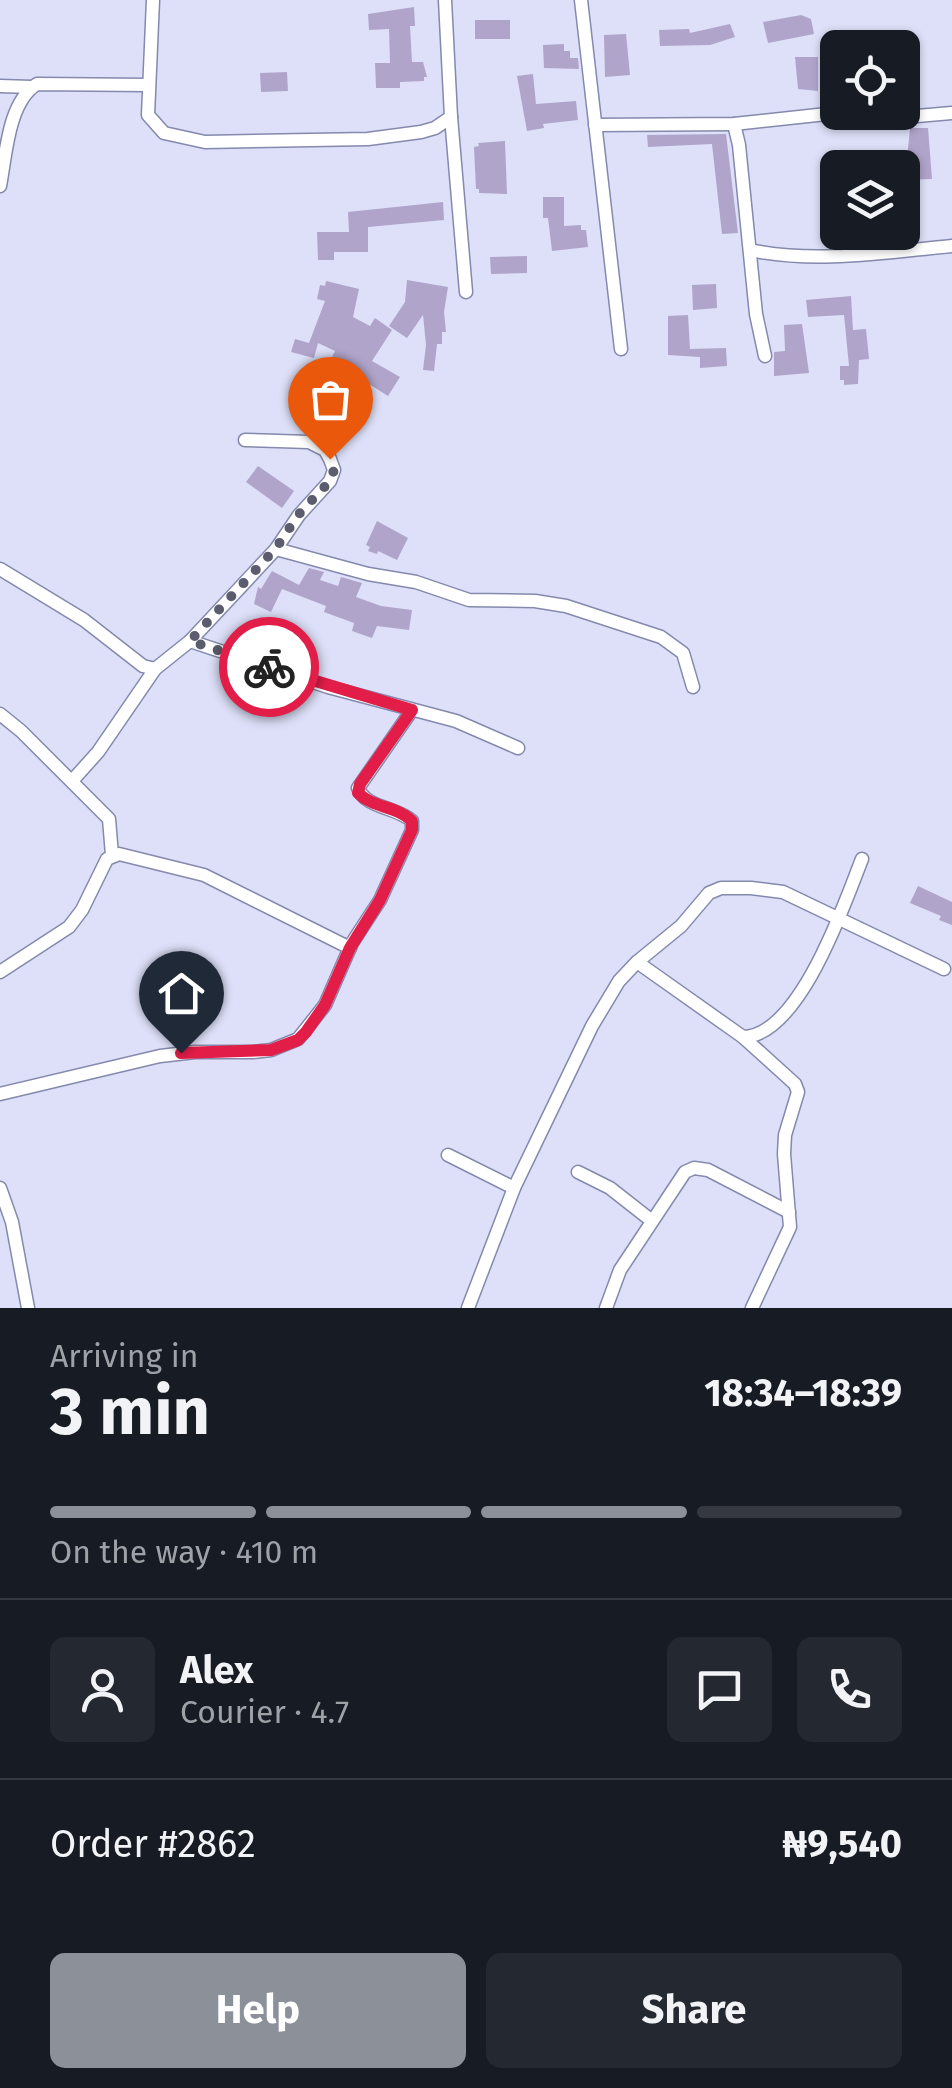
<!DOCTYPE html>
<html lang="en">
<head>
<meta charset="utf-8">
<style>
	body { margin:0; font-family:"Fira Sans",sans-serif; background:#242831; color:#f1f3f6; height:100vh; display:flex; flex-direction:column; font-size:38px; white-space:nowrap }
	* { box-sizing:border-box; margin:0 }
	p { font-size:32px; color:#9ea1a6 }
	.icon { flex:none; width:55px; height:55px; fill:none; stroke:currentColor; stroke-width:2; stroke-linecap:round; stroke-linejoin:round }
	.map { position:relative; height:1308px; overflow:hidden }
	.sheet { display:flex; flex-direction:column; background:#171b24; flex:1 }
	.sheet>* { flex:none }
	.tools { position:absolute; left:820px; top:30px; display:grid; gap:20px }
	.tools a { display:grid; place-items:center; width:100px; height:100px; border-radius:15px; background:#171b24; box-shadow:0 2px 8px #0004; font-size:50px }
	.pin { position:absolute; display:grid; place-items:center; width:85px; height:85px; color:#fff; margin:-102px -42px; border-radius:50% 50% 50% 0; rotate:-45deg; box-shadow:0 0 10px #0007 }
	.pin .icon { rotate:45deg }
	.courier { position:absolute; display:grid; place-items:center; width:100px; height:100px; margin:-50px; border:8px solid #e11d48; border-radius:50%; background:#fff; color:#222; box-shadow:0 2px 12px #0007 }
	.headline em { font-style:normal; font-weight:700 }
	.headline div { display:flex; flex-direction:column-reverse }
	.headline { display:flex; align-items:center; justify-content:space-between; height:170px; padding:0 50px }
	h1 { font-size:65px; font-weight:700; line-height:75px }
	.bar { display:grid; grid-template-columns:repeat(4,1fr); gap:15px 10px; align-content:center; height:120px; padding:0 50px }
	.bar i { height:12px; border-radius:8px; background:#363941 }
	.bar .on { background:#8c9099 }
	.bar p { grid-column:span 4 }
	.line { display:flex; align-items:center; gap:25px; padding:0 50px; border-top:2px solid #363941 }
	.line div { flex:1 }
	.round { display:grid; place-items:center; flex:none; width:105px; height:105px; border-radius:15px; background:#242831 }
	.cta { display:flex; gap:20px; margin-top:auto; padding:20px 50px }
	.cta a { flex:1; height:115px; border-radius:15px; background:#8c9099; color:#fff; font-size:40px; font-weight:700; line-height:115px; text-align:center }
	.cta a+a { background:#242831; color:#f1f3f6 }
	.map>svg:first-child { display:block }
</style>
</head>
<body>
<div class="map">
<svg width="952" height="1308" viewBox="0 0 952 1308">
	<rect width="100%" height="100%" fill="#dde0f8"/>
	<g fill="#b0a4ca">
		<polygon points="414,7 415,26 410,26 412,62 423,62 427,77 424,77 424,81 400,82 400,88 376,88 375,63 390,63 389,29 369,30 368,14"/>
		<polygon points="801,15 811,19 814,34 768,43 763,22"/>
		<rect x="475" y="20" width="35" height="19"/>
		<polygon points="730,24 735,37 710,45 660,46 659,30 689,29 690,33"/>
		<polygon points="626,34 630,75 605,77 604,35"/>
		<polygon points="564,44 564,51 570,51 570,58 578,58 579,69 544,68 543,45"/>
		<polygon points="795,57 818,57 818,91 798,89"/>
		<polygon points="287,72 288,91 261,92 260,73"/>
		<polygon points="533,74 536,104 576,101 578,120 543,124 544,128 527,131 517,76"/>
		<polygon points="910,128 928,128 932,179 905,180"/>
		<polygon points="726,134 738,233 722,234 712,144 648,147 647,135"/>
		<polygon points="505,141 507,194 479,193 479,189 476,189 474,147 479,146 478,143"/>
		<polygon points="543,197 564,197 564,226 581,225 581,230 586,230 588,247 552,251 548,218 543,218"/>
		<polygon points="443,202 444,220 368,227 368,252 334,252 334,260 318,260 317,232 349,232 348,212"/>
		<polygon points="527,256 527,273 491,274 490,257"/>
		<polygon points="407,280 448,287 444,312 446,332 442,332 442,344 437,344 434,371 423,370 426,345 423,315 407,338 389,326 405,302"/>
		<polygon points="326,281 359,289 353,317 370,326 375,318 392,330 372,361 400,377 388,396 355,375 345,390 332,381 343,365 332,357 335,351 318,343 314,358 291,352 295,339 309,343 325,301 317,299 320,285 325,286"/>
		<polygon points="716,284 717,308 693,310 692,285"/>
		<polygon points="851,296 853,330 866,329 869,359 859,360 858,384 844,385 844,380 840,380 840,366 849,366 844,315 808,317 806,300"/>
		<polygon points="688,315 690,349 726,348 727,366 700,368 700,357 668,355 668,316"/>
		<polygon points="802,324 809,373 774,376 774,352 785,351 784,325"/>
		<polygon points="258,466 294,491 282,508 246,482"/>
		<polygon points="377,521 408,538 397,560 378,551 377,554 368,551 370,547 366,545"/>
		<polygon points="309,568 324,572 320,580 338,586 341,577 362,583 356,597 381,606 412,610 409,630 377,626 372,638 352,631 354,623 324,612 326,606 282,589 271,612 254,604 258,587 261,589 272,571 299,585"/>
		<polygon points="918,886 952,902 952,925 939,920 941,916 910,903"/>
	</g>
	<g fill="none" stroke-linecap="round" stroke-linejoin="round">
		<g stroke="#8489ad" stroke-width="15">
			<g id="minor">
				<polyline points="153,0 148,115 164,133 205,142 368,139 421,132 435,128 451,117 445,0"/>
				<polyline points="581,0 621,349"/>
				<polyline points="0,86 32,87"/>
				<polyline points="847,112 917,116 952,113"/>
				<polyline points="451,117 466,292"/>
				<polyline points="734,124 739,145 756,314 765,356"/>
				<polyline points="595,125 734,124 845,112"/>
				<path d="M 0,186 C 6,155 8,102 37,84 L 148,85"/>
				<path d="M 750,250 C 816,264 886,252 952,246"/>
				<polyline points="276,549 368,574 416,582 469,600 535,601 566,606 661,637 683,653 693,687"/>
				<polyline points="0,569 84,620 143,666 155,669"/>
				<polyline points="190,641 328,687 456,721 518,748"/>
				<polyline points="0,714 21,731 109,819 112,855"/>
				<polyline points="72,781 98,752 155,669 190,641 276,549 299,515 330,481 334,470 330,459 325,450 309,442 245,440"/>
				<path d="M 637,962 L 743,1037 C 800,1036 845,902 862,859"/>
				<polyline points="0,972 69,927 82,910 107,859 119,854 204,875 350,948"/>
				<polyline points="743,1037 795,1084 798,1092 785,1135 784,1154 790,1227 752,1308"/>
				<path d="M 0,1094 L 160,1056 L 195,1052 L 253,1052 L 271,1050 L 298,1039 L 325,1005 L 352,943 L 380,900 L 412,830 L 412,821 C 397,807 365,808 358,788 L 412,710"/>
				<polyline points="448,1155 514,1188"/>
				<polyline points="578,1172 610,1188 652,1221"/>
				<polyline points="0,1188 12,1222 28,1308"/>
				<polyline points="468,1308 514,1188 592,1026 619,981 637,962 681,926 709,893 721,888 751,888 783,892 944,969"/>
				<polyline points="606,1308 620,1270 685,1172 694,1168 708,1170 789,1212"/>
			</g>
		</g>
		<use href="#minor" stroke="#fff" stroke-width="12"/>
	</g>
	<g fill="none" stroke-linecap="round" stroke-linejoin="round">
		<polyline stroke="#5b5d6e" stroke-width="10" stroke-dasharray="0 18" points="269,667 190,641 276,548 299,514 330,481 334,470 330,459"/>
		<path stroke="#e11d48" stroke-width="12" d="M 181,1053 L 271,1050 L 298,1040 L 306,1032 L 325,1005 L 350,948 L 380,900 L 412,830 L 412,821 C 397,806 373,808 358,793 L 360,784 L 412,710 L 269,667"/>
	</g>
</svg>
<div class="tools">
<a><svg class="icon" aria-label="locate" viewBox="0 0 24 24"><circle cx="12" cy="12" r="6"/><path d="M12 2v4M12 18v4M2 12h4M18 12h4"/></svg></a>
<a><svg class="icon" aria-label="layers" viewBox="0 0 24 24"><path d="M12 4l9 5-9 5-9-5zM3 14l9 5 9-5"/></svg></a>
</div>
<div class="pin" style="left:330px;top:459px;background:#ea580c"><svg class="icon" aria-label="bag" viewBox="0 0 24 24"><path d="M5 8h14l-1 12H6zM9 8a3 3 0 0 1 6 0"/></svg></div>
<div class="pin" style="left:181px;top:1053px;background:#1f2937"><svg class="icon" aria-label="home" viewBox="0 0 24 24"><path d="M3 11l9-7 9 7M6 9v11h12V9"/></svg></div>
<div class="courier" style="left:269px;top:667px"><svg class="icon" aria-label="bike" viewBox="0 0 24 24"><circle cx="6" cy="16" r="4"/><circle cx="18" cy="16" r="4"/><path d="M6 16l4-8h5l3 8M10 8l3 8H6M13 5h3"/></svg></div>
</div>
<section class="sheet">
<div class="headline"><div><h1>3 min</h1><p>Arriving in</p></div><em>18:34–18:39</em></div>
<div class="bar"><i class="on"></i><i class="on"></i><i class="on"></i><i></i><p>On the way · 410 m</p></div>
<div class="line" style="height:180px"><a class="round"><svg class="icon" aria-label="person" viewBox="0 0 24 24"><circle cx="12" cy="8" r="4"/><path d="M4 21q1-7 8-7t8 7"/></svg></a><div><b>Alex</b><p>Courier · 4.7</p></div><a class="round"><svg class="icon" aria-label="chat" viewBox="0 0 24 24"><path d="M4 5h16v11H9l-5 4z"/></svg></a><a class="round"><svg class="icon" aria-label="phone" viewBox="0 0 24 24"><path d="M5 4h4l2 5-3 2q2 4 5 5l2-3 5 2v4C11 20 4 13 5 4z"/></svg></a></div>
<div class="line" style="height:130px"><div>Order #2862</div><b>₦9,540</b></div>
<div class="cta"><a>Help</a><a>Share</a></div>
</section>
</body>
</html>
